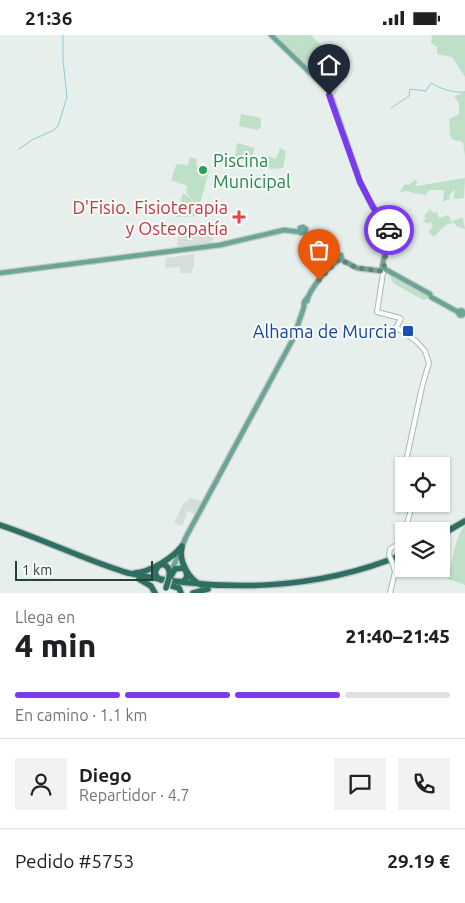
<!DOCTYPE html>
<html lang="es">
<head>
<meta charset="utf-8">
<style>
	body { margin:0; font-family:Ubuntu,sans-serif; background:#f2f2f2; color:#202124; height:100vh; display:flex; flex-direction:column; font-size:19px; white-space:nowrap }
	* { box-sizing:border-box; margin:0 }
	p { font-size:16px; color:#757577 }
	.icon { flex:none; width:28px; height:28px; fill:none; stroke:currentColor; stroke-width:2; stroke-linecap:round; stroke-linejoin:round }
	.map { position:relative; height:558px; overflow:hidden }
	.sheet { display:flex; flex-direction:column; background:#fff; flex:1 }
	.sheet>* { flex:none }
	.fabs { position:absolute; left:395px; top:422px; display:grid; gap:10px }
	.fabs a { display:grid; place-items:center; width:55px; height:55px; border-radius:0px; background:#fff; box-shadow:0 1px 4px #0004; font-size:25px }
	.scale { position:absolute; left:15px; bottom:12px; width:138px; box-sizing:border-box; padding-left:5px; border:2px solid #24423a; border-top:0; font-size:14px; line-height:18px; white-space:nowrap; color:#24423a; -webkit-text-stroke:4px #f7fbf9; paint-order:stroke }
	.pin { position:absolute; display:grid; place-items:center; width:42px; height:42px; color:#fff; margin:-51px -21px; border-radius:50% 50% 50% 0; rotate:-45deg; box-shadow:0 0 5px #0007 }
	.pin .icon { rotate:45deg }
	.courier { position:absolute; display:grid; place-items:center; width:50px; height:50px; margin:-25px; border:4px solid #7c3aed; border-radius:50%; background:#fff; color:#222; box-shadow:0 1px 6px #0007 }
	.summary em { font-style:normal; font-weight:800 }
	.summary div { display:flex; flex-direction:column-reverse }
	.summary { display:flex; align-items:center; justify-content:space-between; height:85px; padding:0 15px }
	h1 { font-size:32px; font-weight:800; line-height:38px }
	.bar { display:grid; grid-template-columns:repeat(4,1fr); gap:8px 5px; align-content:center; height:60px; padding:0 15px }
	.bar i { height:6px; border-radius:4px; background:#e0e0e0 }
	.bar .selected { background:#7c3aed }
	.bar p { grid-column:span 4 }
	.line { display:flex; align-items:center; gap:12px; padding:0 15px; border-top:1px solid #e0e0e0 }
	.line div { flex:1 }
	.round { display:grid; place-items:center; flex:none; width:52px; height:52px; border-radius:0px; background:#f2f2f2 }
	.status { display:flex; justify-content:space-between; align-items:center; height:35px; padding:0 25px; background:#fff; direction:ltr }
	.status svg { height:14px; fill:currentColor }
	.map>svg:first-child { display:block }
</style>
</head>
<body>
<div class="status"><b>21:36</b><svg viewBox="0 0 49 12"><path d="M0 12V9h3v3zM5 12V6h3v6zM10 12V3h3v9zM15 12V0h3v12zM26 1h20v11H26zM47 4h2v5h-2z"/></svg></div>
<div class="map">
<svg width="465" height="558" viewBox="0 0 465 558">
	<rect width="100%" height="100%" fill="#e6efeb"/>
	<g fill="#d4dfda">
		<polygon points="195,194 202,194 214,201 211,211 176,215 179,197 193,200"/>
		<polygon points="194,219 194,231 190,238 180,238 180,232 165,233 166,223"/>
		<polygon points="190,463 202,466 196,480 188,476 182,491 174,488 183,469"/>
	</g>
	<g fill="#bfe0c8">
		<polygon points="272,0 311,0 331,21 316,43"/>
		<polygon points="432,0 465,0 465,42 452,22 437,19 437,12 431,8"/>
		<polygon points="337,26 347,35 333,64 320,47"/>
		<path d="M 465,57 L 465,121 L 463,108 L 461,106 L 453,105 C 447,98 451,92 449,84 L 459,79 L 459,69 L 454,61 Z"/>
		<polygon points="241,79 261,83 261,92 257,95 239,91"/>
		<polygon points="237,108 255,113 250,128 235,124"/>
		<polygon points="280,113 286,116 283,133 272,134 263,132 268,121 276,124"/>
		<path d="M 190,122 L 197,124 L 196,130 L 210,134 L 200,168 C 191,164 184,160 187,151 L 171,145 L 176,130 L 179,129 L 188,130 Z"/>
		<polygon points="465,143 464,163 457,164 455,163 453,165 455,156 454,155 450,159 449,166 448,164 444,167 443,165 444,155 430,155 424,161 422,158 420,161 419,158 416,159 407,156 400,157 405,149 409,150 415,145 418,147 415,150 416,151"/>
		<polygon points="183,158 191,164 215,176 202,181 176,182"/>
		<path d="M 430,174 L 434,178 L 437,177 L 439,183 L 448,180 L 452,187 L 456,184 L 459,185 L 459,183 L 463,183 L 465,194 L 456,191 L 454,188 C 445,188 440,196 434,202 L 429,197 L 433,191 L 430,187 L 427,189 L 423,186 L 426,183 L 424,181 Z"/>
		<polygon points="390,240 427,260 428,263 423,265 393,248"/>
		<path d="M 465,491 L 465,550 L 448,544 C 451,532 456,497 465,491 Z"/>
	</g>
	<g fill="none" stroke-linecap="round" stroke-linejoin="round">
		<g stroke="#8ec9d4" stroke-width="1">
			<path d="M 391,73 L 409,61 L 410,54 L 426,56 L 431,48 C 442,54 452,58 465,57"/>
			<polyline points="19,114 32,105 54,95 58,91 67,62 63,25 63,0"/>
		</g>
		<g stroke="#a4bbb3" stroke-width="6">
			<g id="secondary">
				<polyline points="383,238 377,277 400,283 401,284 397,291"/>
				<polyline points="396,292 416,306 425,316 429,328 422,352 405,431"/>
				<polyline points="405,496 410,478 410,469"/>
				<polyline points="389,520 390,514 401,507 404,503"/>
				<polyline points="390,558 395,537 393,529"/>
			</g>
		</g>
		<g stroke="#c2cac8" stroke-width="7">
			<g id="primary">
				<polyline points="271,0 329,56 360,147 372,171"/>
				<polyline points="373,172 389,196 382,233"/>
				<polyline points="300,193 303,192 306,194 305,197 301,198"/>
				<polyline points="304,198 338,222"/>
				<polyline points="340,224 357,233 381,236"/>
				<polyline points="385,234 430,259"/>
				<polyline points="0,238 220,210 284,195 300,197"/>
				<polyline points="431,262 458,277"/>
				<path d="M 307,266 C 309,255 331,227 342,224 L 341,220 L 338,220 L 336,226"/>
				<circle cx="461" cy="278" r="2.5"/>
				<polyline points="171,537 186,502 293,304 304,272 304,267 307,263"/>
			</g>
		</g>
		<g stroke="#c2cac8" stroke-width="8">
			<g id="highway">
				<path d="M 0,490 C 43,504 85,525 128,538 C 219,558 317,556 404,519"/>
				<polyline points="441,500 465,486"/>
				<path d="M 182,512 C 178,526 189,544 201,550"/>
				<path d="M 135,538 C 150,537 173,523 182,511"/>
				<polyline points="170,543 175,534 183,533 186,536 187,542 184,546 179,547"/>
				<polyline points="139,544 151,551 155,558"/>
				<path d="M 161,545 L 157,542 L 155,538 C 158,524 172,529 169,542"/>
				<polyline points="172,551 179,553 181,558"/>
				<polyline points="193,558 208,554"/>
			</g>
		</g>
		<use href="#secondary" stroke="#fff" stroke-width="4"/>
		<use href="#primary" stroke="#6aa596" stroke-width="4.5"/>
		<use href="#highway" stroke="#2f6f62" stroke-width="5.5"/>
		<g stroke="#a4bbb3" stroke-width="6" stroke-linecap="butt">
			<polyline id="secondary-bridge" points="389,520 393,529"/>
		</g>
		<g stroke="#c2cac8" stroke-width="8" stroke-linecap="butt">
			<polyline id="highway-bridge" points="166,553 169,543"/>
		</g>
		<use href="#secondary-bridge" stroke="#fff" stroke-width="4"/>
		<use href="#highway-bridge" stroke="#2f6f62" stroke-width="5.5"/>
	</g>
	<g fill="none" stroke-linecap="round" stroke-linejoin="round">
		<polyline stroke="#687f78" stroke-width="5" stroke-dasharray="0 9" points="319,245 339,224 357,233 381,236 381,234 384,233 389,195"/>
		<polyline stroke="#7c3aed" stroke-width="6" points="329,60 360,147 373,172 389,195"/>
	</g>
	<circle fill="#2e9e5b" stroke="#f7fbf9" stroke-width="2" cx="203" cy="135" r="5"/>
	<path fill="#e0444e" stroke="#f7fbf9" stroke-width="2" d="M236.5 174.5h5v5h5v5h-5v5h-5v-5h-5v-5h5z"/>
	<rect fill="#1a4fb4" stroke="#f7fbf9" stroke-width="2" x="402" y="290" width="12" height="12" rx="2.5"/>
	<g text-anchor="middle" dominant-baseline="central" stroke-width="4" stroke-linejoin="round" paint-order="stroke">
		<g font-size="18" fill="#27864d" stroke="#f7fbf9" text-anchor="start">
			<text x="213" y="125">Piscina<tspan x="213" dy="21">Municipal</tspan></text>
		</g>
		<g font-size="18" fill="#be3a42" stroke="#f7fbf9" text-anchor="end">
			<text x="228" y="172">D'Fisio. Fisioterapia<tspan x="228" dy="21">y Osteopatía</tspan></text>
		</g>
		<g font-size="18" fill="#164399" stroke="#f7fbf9" text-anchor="end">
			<text x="397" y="296">Alhama de Murcia</text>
		</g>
	</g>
</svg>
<div class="fabs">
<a><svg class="icon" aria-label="locate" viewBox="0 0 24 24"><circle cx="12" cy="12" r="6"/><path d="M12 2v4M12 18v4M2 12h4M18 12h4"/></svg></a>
<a><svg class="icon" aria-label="layers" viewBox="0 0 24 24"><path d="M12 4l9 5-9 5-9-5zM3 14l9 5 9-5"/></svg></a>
</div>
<div class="scale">1 km</div>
<div class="pin" style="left:319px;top:245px;background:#ea580c"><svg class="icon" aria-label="bag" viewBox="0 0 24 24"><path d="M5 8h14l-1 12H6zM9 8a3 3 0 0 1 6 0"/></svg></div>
<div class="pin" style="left:329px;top:60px;background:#1f2937"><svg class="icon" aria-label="home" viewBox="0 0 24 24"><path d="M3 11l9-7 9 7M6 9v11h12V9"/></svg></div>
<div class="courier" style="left:389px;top:195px"><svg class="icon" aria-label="car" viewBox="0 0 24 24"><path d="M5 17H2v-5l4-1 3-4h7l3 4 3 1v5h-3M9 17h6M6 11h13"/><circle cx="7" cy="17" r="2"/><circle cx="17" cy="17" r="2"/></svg></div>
</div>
<section class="sheet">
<div class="summary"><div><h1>4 min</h1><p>Llega en</p></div><em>21:40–21:45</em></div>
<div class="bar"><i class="selected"></i><i class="selected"></i><i class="selected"></i><i></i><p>En camino · 1.1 km</p></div>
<div class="line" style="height:90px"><a class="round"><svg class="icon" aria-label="person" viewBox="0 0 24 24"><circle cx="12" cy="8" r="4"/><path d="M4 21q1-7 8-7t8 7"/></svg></a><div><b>Diego</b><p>Repartidor · 4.7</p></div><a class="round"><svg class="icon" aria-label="chat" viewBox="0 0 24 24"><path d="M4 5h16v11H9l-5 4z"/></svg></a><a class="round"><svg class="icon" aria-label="phone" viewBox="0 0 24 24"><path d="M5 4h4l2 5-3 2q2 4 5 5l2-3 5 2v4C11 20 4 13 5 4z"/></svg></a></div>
<div class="line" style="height:65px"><div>Pedido #5753</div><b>29.19 €</b></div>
</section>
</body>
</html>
